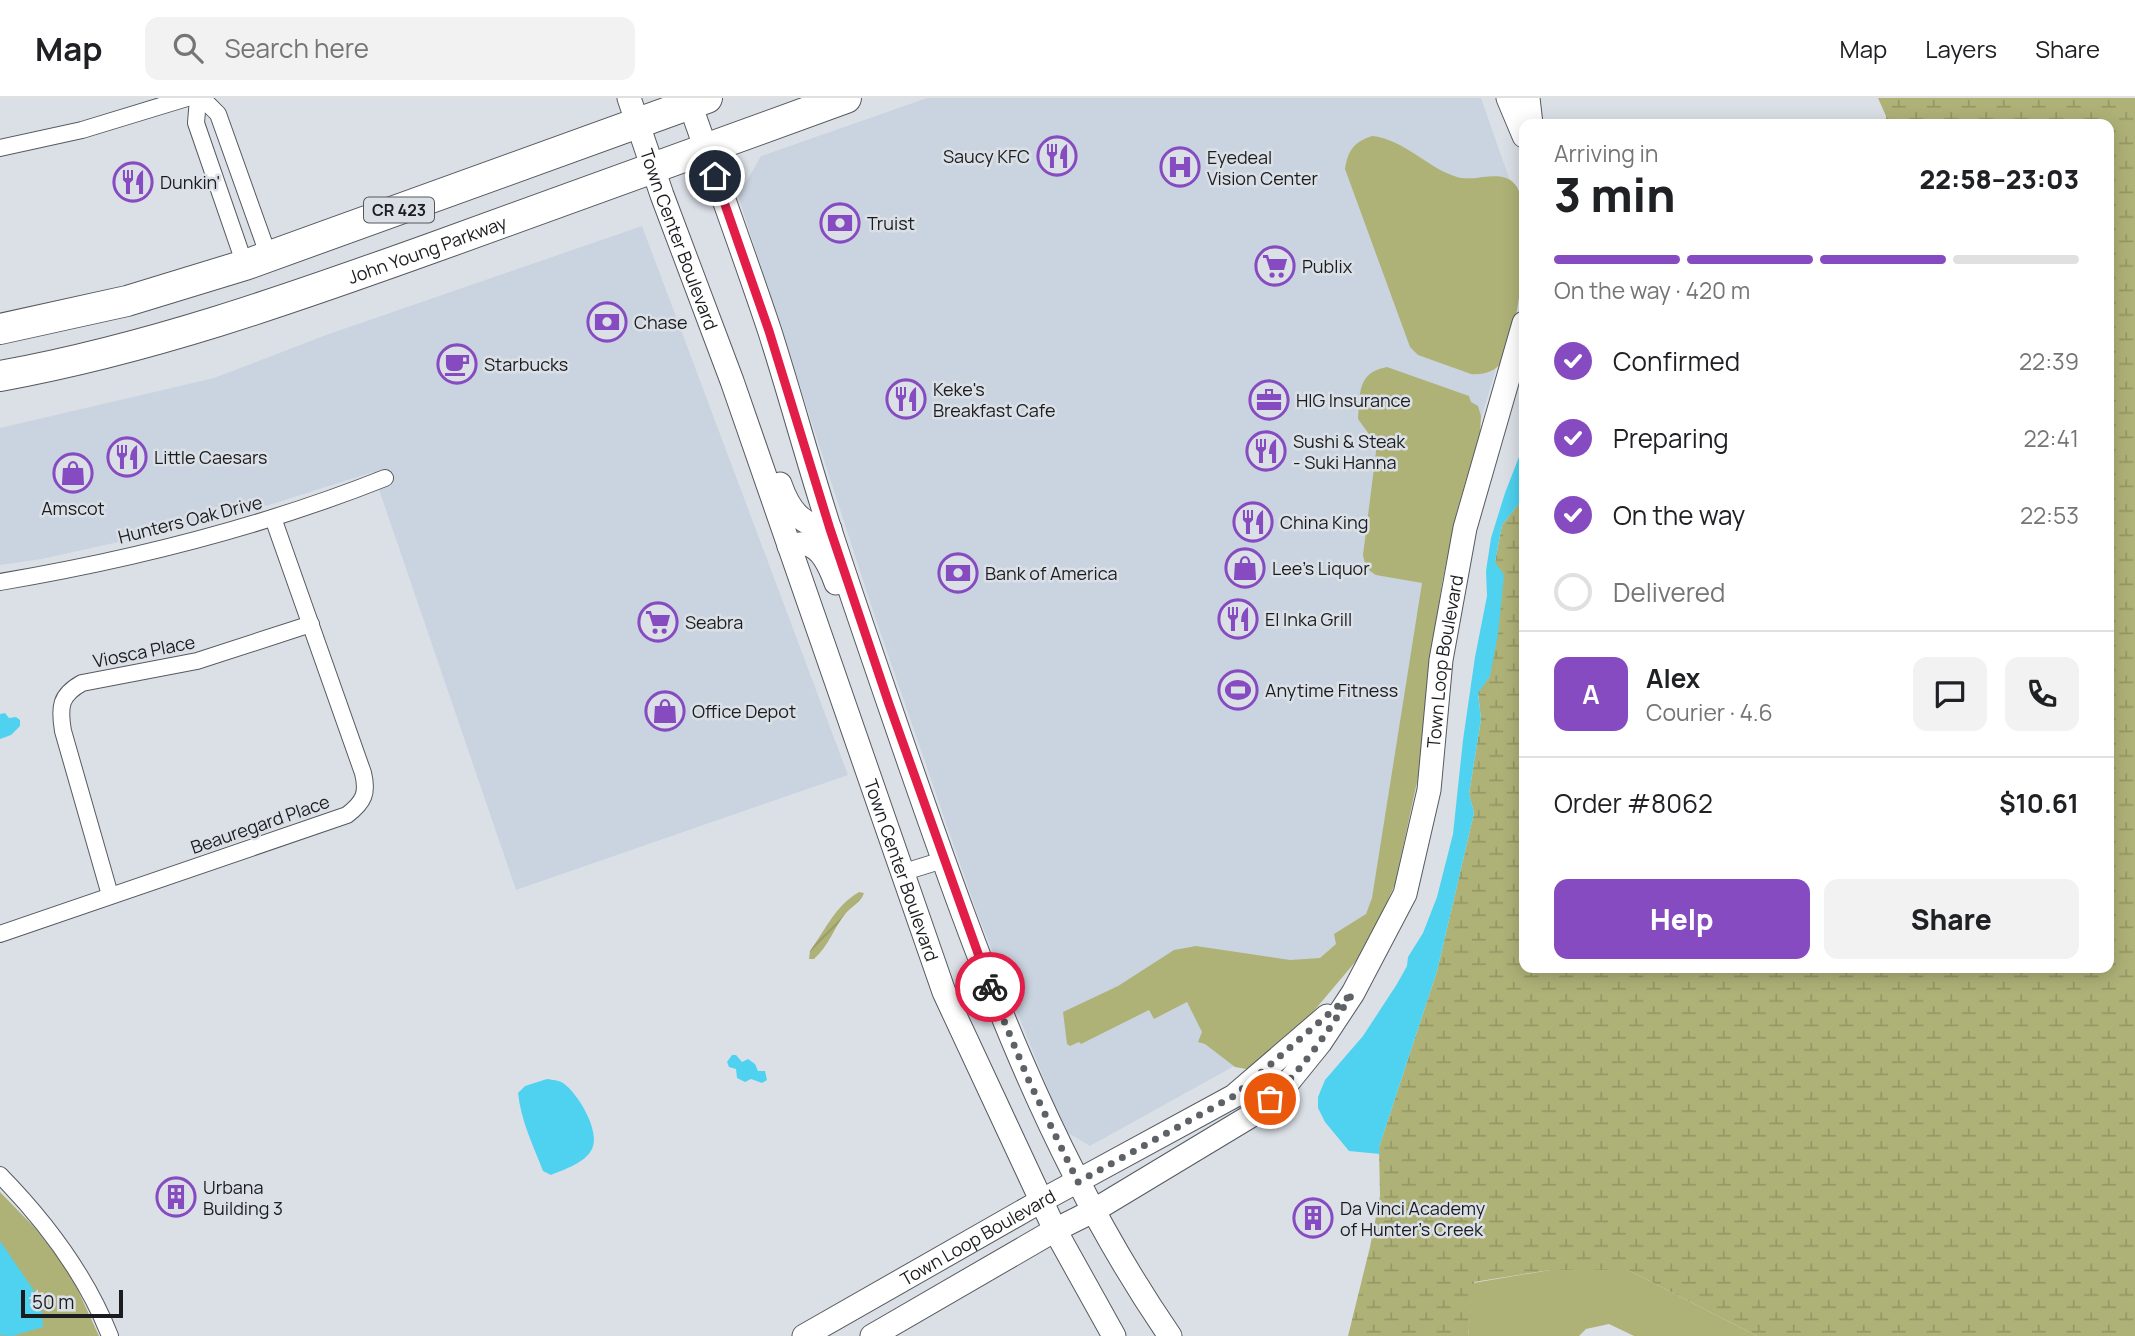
<!DOCTYPE html>
<html lang="en">
<head>
<meta charset="utf-8">
<style>
	body { margin:0; font-family:Manrope,sans-serif; background:#f2f2f2; color:#202124; height:100vh; display:flex; flex-direction:column; font-size:26px; white-space:nowrap }
	* { box-sizing:border-box; margin:0 }
	p { font-size:23px; color:#757577 }
	.icon { flex:none; width:38px; height:38px; fill:none; stroke:currentColor; stroke-width:2; stroke-linecap:round; stroke-linejoin:round }
	.map { position:relative; flex:1; overflow:hidden }
	.sheet { position:absolute; left:1519px; top:21px; width:595px; height:854px; display:flex; flex-direction:column; background:#fff; border-radius:14px; box-shadow:0 4px 18px #0003 }
	.sheet>* { flex:none }
	.scale { position:absolute; left:21px; bottom:18px; width:102px; box-sizing:border-box; padding-left:7px; border:4px solid #1b1c1f; border-top:0; font-size:19px; line-height:24px; white-space:nowrap; color:#1b1c1f; -webkit-text-stroke:5px #dbe0e7; paint-order:stroke }
	.pin { position:absolute; display:grid; place-items:center; width:60px; height:60px; color:#fff; margin:-30px; border:4px solid #fff; border-radius:50%; box-shadow:0 2px 7px #0007 }
	.courier { position:absolute; display:grid; place-items:center; width:70px; height:70px; margin:-35px; border:5px solid #e11d48; border-radius:50%; background:#fff; color:#222; box-shadow:0 2px 9px #0007 }
	.headline em { font-style:normal; font-weight:800 }
	.headline div { display:flex; flex-direction:column-reverse }
	.headline { display:flex; align-items:center; justify-content:space-between; height:119px; padding:0 35px }
	h1 { font-size:46px; font-weight:800; line-height:52px }
	.bar { display:grid; grid-template-columns:repeat(4,1fr); gap:10px 7px; align-content:center; height:84px; padding:0 35px }
	.bar i { height:9px; border-radius:5px; background:#e0e0e0 }
	.bar .current { background:#874bc1 }
	.bar p { grid-column:span 4 }
	.line { display:flex; align-items:center; gap:18px; padding:0 35px; border-top:2px solid #e0e0e0 }
	.line div { flex:1 }
	.round { display:grid; place-items:center; flex:none; width:74px; height:74px; border-radius:14px; background:#f2f2f2 }
	ol { padding:0 35px; list-style:none }
	li { display:flex; align-items:center; gap:21px; height:77px }
	li p { margin-inline-start:auto }
	li .icon { padding:7px; border-radius:50%; background:#874bc1; color:#fff; stroke-width:4 }
	li:last-child { color:#757577 }
	li i { width:38px; height:38px; border:4px solid #e0e0e0; border-radius:50% }
	.cta { display:flex; gap:14px; margin-top:auto; padding:14px 35px }
	.cta a { flex:1; height:80px; border-radius:14px; background:#874bc1; color:#fff; font-size:28px; font-weight:800; line-height:80px; text-align:center }
	.cta a+a { background:#f2f2f2; color:#202124 }
	header { display:flex; align-items:center; gap:42px; box-sizing:border-box; height:98px; padding:0 35px; background:#fff; border-bottom:2px solid #e0e0e0 }
	header strong { font-size:33px }
	nav { display:flex; gap:38px; margin-inline-start:auto; font-size:24px }
	.search { width:490px; height:63px; background:#f2f2f2; display:flex; align-items:center; gap:18px; box-sizing:border-box; padding:0 24px; border-radius:14px; color:#757577; font-size:26px }
	.map>svg:first-child { display:block }
</style>
</head>
<body>
<header>
<strong>Map</strong>
<div class="search"><svg class="icon" aria-label="search" viewBox="0 0 24 24"><circle cx="10" cy="10" r="6"/><path d="M15 15l6 6"/></svg>Search here</div>
<nav><a>Map</a><a>Layers</a><a>Share</a></nav>
</header>
<div class="map">
<svg width="2135" height="1238" viewBox="0 0 2135 1238">
	<defs>
		<pattern id="wetland-marsh" width="20" height="14" patternUnits="userSpaceOnUse" patternTransform="scale(1.75)"><rect width="20" height="14" fill="#afb277"/><path d="M1 5h8M5 5V1M11 12h8M15 12V8" fill="none" stroke="#969866"/></pattern>
		<pattern id="garden-furrows" width="10" height="10" patternUnits="userSpaceOnUse" patternTransform="scale(1.75)"><rect width="10" height="10" fill="#afb277"/><path d="M-1 1l2-2M0 10L10 0M9 11l2-2" fill="none" stroke="#969866"/></pattern>
	</defs>
	<rect width="100%" height="100%" fill="#dbe0e7"/>
	<g fill="#cad4e0">
		<polygon points="927,0 1481,0 1515,97 1504,244 1456,405 1442,470 1392,784 1247,961 1090,1048 1065,1033 977,815 873,513 738,98 761,58"/>
		<polygon points="642,128 848,677 516,792 373,374 231,419 42,461 0,467 0,330 214,280 326,237"/>
	</g>
	<g fill="#afb277">
		<path d="M 1372,38 C 1404,41 1427,70 1457,79 C 1476,85 1504,68 1517,89 C 1533,118 1519,233 1503,262 C 1496,274 1483,277 1471,276 L 1418,257 L 1410,249 L 1345,71 C 1348,52 1354,44 1372,38 Z"/>
		<path d="M 1387,269 L 1469,298 L 1471,304 L 1478,308 L 1481,318 L 1480,335 L 1457,413 L 1442,485 L 1431,558 L 1422,661 L 1395,786 L 1367,850 L 1291,940 L 1260,967 L 1246,971 L 1235,969 L 1205,946 L 1198,944 L 1202,934 L 1187,904 L 1154,921 L 1149,912 L 1081,946 L 1079,944 L 1070,948 L 1067,946 L 1063,914 L 1118,888 L 1174,852 L 1196,848 L 1290,862 L 1320,860 L 1336,846 L 1334,836 L 1366,816 L 1372,800 L 1422,485 L 1376,477 C 1367,472 1365,467 1363,457 L 1376,354 L 1374,343 L 1358,321 C 1360,296 1357,274 1387,269 Z"/>
		<polygon points="0,1094 35,1130 70,1175 99,1238 0,1238"/>
		<polygon points="1550,1172 1628,1172 1757,1238 1634,1238 1609,1226 1586,1231 1579,1238 1468,1238 1473,1185"/>
	</g>
	<polygon fill="url(#wetland-marsh)" points="1878,0 2135,0 2135,1238 1757,1238 1628,1172 1550,1172 1474,1184 1468,1238 1348,1238 1370,1149 1380,1098 1379,1049 1437,873 1474,715 1469,696 1481,621 1478,594 1490,578 1495,464 1502,427 1521,403 1524,394 1524,870 2109,870 2109,26 1886,26 1886,18"/>
	<path fill="url(#garden-furrows)" d="M 859,794 L 864,795 C 861,804 852,808 846,815 C 834,829 829,848 814,861 L 809,861 L 810,853 C 826,831 835,808 859,794 Z"/>
	<g fill="#4ed2f0">
		<polygon points="1524,346 1524,394 1521,403 1502,427 1495,464 1504,477 1498,536 1490,578 1478,595 1481,621 1469,696 1474,715 1437,873 1379,1049 1380,1056 1349,1053 1325,1024 1318,1010 1318,999 1325,982 1363,938 1397,886 1407,868 1408,859 1423,835 1437,799 1453,736 1463,642 1475,559 1487,498 1486,473 1491,440 1505,395"/>
		<polygon points="5,615 9,620 16,619 20,622 20,628 11,637 0,641 0,616"/>
		<polygon points="732,957 736,957 742,964 748,961 755,966 758,973 765,973 767,982 762,985 751,981 745,984 737,980 736,971 729,969 727,964"/>
		<path d="M 547,981 C 553,982 558,982 563,985 C 578,995 601,1034 592,1051 C 585,1065 565,1071 551,1077 L 543,1073 C 533,1047 521,1023 518,995 L 525,988 Z"/>
		<polygon points="0,1143 41,1203 43,1229 12,1238 0,1237"/>
	</g>
	<g fill="none" stroke-linecap="round" stroke-linejoin="round">
		<g stroke="#565a60" stroke-width="18">
			<g id="street">
				<polyline points="198,0 196,25 245,167"/>
				<polyline points="202,0 218,16 269,159"/>
				<polyline points="0,50 82,32 187,0"/>
				<path d="M 0,484 C 130,462 262,429 385,380"/>
				<polyline points="901,775 943,762"/>
				<path d="M 110,797 L 63,633 C 59,609 60,597 82,585 L 197,563 L 311,526"/>
				<path d="M 0,836 L 347,717 C 364,704 368,695 363,675 L 273,420"/>
				<path d="M 0,1077 C 46,1124 86,1177 110,1238"/>
			</g>
		</g>
		<g stroke="#565a60" stroke-width="25">
			<g id="secondary">
				<path id="s1" d="M 629,0 L 662,97 L 732,283 L 944,894 L 1055,1132 L 1114,1238"/>
				<path d="M 688,0 C 715,78 744,156 770,234 C 791,300 809,367 830,432 C 856,511 883,589 910,667 C 979,865 1050,1064 1170,1238"/>
				<polyline points="1508,0 1524,38"/>
				<polyline points="1528,0 1531,26"/>
				<path d="M 780,386 C 789,412 801,428 830,431"/>
				<path d="M 789,448 C 793,447 801,445 806,446 C 822,449 831,471 836,485"/>
				<path id="s2" d="M 804,1238 L 1041,1103 L 1234,998 L 1327,918"/>
				<path id="s3" d="M 872,1238 L 1055,1132 L 1093,1113 L 1249,1019 L 1290,982 L 1320,945 L 1353,895 L 1405,796 L 1429,692 L 1441,562 L 1465,430 L 1524,225"/>
			</g>
		</g>
		<g stroke="#565a60" stroke-width="32">
			<g id="highway">
				<polyline points="0,231 127,203 245,167 707,0"/>
				<path id="s4" d="M 0,278 C 149,251 290,201 432,150 C 570,100 708,50 846,0"/>
			</g>
		</g>
		<use href="#street" stroke="#fff" stroke-width="16"/>
		<use href="#secondary" stroke="#fff" stroke-width="23"/>
		<use href="#highway" stroke="#fff" stroke-width="30"/>
	</g>
	<g fill="none" stroke-linecap="round" stroke-linejoin="round">
		<path stroke="#5e6165" stroke-width="7" stroke-dasharray="0 12.6" d="M 990,889 L 1029,983 L 1078,1084 L 1234,998 L 1353,895 C 1328,933 1304,970 1270,1001"/>
		<polyline stroke="#e11d48" stroke-width="9" points="715,78 769,233 830,431 889,606 990,889"/>
	</g>
	<defs>
		<g id="restaurant-ring" transform="scale(2.0125)"><circle r="9.5" fill="#dbe0e7" stroke="#874bc1" stroke-width="1.5"/><path d="M-5-6h1v4h1v-4h1v4h1v-4h1v5L-1.5 .5V6h-2V.5L-5-1ZM5-6V6H3V1.5H1.5Q1.5-4 5-6Z" fill="#874bc1"/></g>
		<g id="hospital-ring" transform="scale(2.0125)"><circle r="9.5" fill="#dbe0e7" stroke="#874bc1" stroke-width="1.5"/><path d="M-5-5h3v3.5h4V-5h3V5h-3V1.5h-4V5h-3Z" fill="#874bc1"/></g>
		<g id="bank-ring" transform="scale(2.0125)"><circle r="9.5" fill="#dbe0e7" stroke="#874bc1" stroke-width="1.5"/><path d="M-6-4H6V4H-6ZM0-2.3a2.3 2.3 0 1 0 0 4.6a2.3 2.3 0 1 0 0-4.6Z" fill="#874bc1"/></g>
		<g id="supermarket-ring" transform="scale(2.0125)"><circle r="9.5" fill="#dbe0e7" stroke="#874bc1" stroke-width="1.5"/><path d="M-6-5.5h2.5l.6 2H6L4.5 2H-2.5L-4.4-4H-6ZM-1.5 3.2a1.3 1.3 0 1 0 .1 0ZM3 3.2a1.3 1.3 0 1 0 .1 0Z" fill="#874bc1"/></g>
		<g id="cafe-ring" transform="scale(2.0125)"><circle r="9.5" fill="#dbe0e7" stroke="#874bc1" stroke-width="1.5"/><path d="M-5.5-4.5H6V0H3Q3 3.5 0 3.5H-2.5Q-5.5 3.5-5.5 0ZM3-3.2v2h1.7v-2ZM-6 4.5H4V6H-6Z" fill="#874bc1"/></g>
		<g id="office-ring" transform="scale(2.0125)"><circle r="9.5" fill="#dbe0e7" stroke="#874bc1" stroke-width="1.5"/><path d="M-6-3h4V-5.5h4V-3h4V5H-6ZM-1-4.5V-3h2v-1.5ZM-6 0V1H6V0Z" fill="#874bc1"/></g>
		<g id="shop-ring" transform="scale(2.0125)"><circle r="9.5" fill="#dbe0e7" stroke="#874bc1" stroke-width="1.5"/><path d="M-5-2.5h2.3a2.7 3.5 0 0 1 5.4 0H5L5.5 6h-11ZM-1.5-2.5h3a1.5 2.3 0 0 0-3 0Z" fill="#874bc1"/></g>
		<g id="stadium-ring" transform="scale(2.0125)"><circle r="9.5" fill="#dbe0e7" stroke="#874bc1" stroke-width="1.5"/><path d="M0-5a6.5 5 0 1 0 0 10a6.5 5 0 1 0 0-10ZM-3.5-1.8h7v3.6h-7Z" fill="#874bc1"/></g>
		<g id="building-ring" transform="scale(2.0125)"><circle r="9.5" fill="#dbe0e7" stroke="#874bc1" stroke-width="1.5"/><path d="M-4-6H4V6H1V3H-1V6H-4ZM-2.5-4.3h1.7v1.8h-1.7ZM.8-4.3h1.7v1.8H.8ZM-2.5-1h1.7V.8h-1.7ZM.8-1h1.7V.8H.8Z" fill="#874bc1"/></g>
	</defs>
	<g fill-rule="evenodd">
		<use href="#restaurant-ring" x="1057" y="58"/>
		<use href="#hospital-ring" x="1180" y="69"/>
		<use href="#restaurant-ring" x="133" y="84"/>
		<use href="#bank-ring" x="840" y="125"/>
		<use href="#supermarket-ring" x="1275" y="168"/>
		<use href="#bank-ring" x="607" y="224"/>
		<use href="#cafe-ring" x="457" y="266"/>
		<use href="#restaurant-ring" x="906" y="301"/>
		<use href="#office-ring" x="1269" y="302"/>
		<use href="#restaurant-ring" x="1266" y="353"/>
		<use href="#restaurant-ring" x="127" y="359"/>
		<use href="#shop-ring" x="73" y="375"/>
		<use href="#restaurant-ring" x="1253" y="424"/>
		<use href="#shop-ring" x="1245" y="470"/>
		<use href="#bank-ring" x="958" y="475"/>
		<use href="#restaurant-ring" x="1238" y="521"/>
		<use href="#supermarket-ring" x="658" y="524"/>
		<use href="#stadium-ring" x="1238" y="592"/>
		<use href="#shop-ring" x="665" y="613"/>
		<use href="#building-ring" x="176" y="1099"/>
		<use href="#building-ring" x="1313" y="1120"/>
	</g>
	<g text-anchor="middle" dominant-baseline="central" stroke-width="5" stroke-linejoin="round" paint-order="stroke">
		<rect fill="#dbe0e7" stroke="#55575b" stroke-width="2" x="364" y="99.5" width="70" height="25" rx="5"/>
		<g font-size="16" font-weight="bold" fill="#1b1c1f">
			<text x="399" y="112">CR 423</text>
		</g>
		<g font-size="18" fill="#1b1c1f" stroke="#dbe0e7" text-anchor="start">
			<text x="1030" y="58" text-anchor="end">Saucy KFC</text>
			<text x="1207" y="59">Eyedeal<tspan x="1207" dy="21">Vision Center</tspan></text>
			<text x="160" y="84">Dunkin'</text>
			<text x="867" y="125">Truist</text>
			<text x="1302" y="168">Publix</text>
			<text x="634" y="224">Chase</text>
			<text x="484" y="266">Starbucks</text>
			<text x="933" y="291">Keke's<tspan x="933" dy="21">Breakfast Cafe</tspan></text>
			<text x="1296" y="302">HIG Insurance</text>
			<text x="1293" y="343">Sushi &amp; Steak<tspan x="1293" dy="21">- Suki Hanna</tspan></text>
			<text x="154" y="359">Little Caesars</text>
			<text x="73" y="410" text-anchor="middle">Amscot</text>
			<text x="1280" y="424">China King</text>
			<text x="1272" y="470">Lee's Liquor</text>
			<text x="985" y="475">Bank of America</text>
			<text x="1265" y="521">El Inka Grill</text>
			<text x="685" y="524">Seabra</text>
			<text x="1265" y="592">Anytime Fitness</text>
			<text x="692" y="613">Office Depot</text>
			<text x="203" y="1089">Urbana<tspan x="203" dy="21">Building 3</tspan></text>
			<text x="1340" y="1110">Da Vinci Academy<tspan x="1340" dy="21">of Hunter's Creek</tspan></text>
		</g>
		<g font-size="18" fill="#1b1c1f" stroke="#dbe0e7">
			<text stroke="none"><textPath href="#s1" startOffset="150">Town Center Boulevard</textPath></text>
			<text stroke="none"><textPath href="#s4" startOffset="446">John Young Parkway</textPath></text>
			<text transform="translate(190 421) rotate(-14)">Hunters Oak Drive</text>
			<text transform="translate(144 553) rotate(-11)">Viosca Place</text>
			<text stroke="none"><textPath href="#s3" startOffset="947">Town Loop Boulevard</textPath></text>
			<text transform="translate(260 726) rotate(-19)">Beauregard Place</text>
			<text stroke="none"><textPath href="#s1" startOffset="819">Town Center Boulevard</textPath></text>
			<text stroke="none"><textPath href="#s2" startOffset="200">Town Loop Boulevard</textPath></text>
		</g>
	</g>
</svg>
<div class="scale">50 m</div>
<div class="pin" style="left:1270px;top:1001px;background:#ea580c"><svg class="icon" aria-label="bag" viewBox="0 0 24 24"><path d="M5 8h14l-1 12H6zM9 8a3 3 0 0 1 6 0"/></svg></div>
<div class="pin" style="left:715px;top:78px;background:#1f2937"><svg class="icon" aria-label="home" viewBox="0 0 24 24"><path d="M3 11l9-7 9 7M6 9v11h12V9"/></svg></div>
<div class="courier" style="left:990px;top:889px"><svg class="icon" aria-label="bike" viewBox="0 0 24 24"><circle cx="6" cy="16" r="4"/><circle cx="18" cy="16" r="4"/><path d="M6 16l4-8h5l3 8M10 8l3 8H6M13 5h3"/></svg></div>
<section class="sheet">
<div class="headline"><div><h1>3 min</h1><p>Arriving in</p></div><em>22:58–23:03</em></div>
<div class="bar"><i class="current"></i><i class="current"></i><i class="current"></i><i></i><p>On the way · 420 m</p></div>
<ol>
<li><svg class="icon" aria-label="check" viewBox="0 0 24 24"><path d="M5 12l5 5 9-10"/></svg>Confirmed<p>22:39</p></li>
<li><svg class="icon" aria-label="check" viewBox="0 0 24 24"><path d="M5 12l5 5 9-10"/></svg>Preparing<p>22:41</p></li>
<li><svg class="icon" aria-label="check" viewBox="0 0 24 24"><path d="M5 12l5 5 9-10"/></svg>On the way<p>22:53</p></li>
<li><i></i>Delivered</li>
</ol>
<div class="line" style="height:126px"><b class="round" style="background:#874bc1;color:#fff">A</b><div><b>Alex</b><p>Courier · 4.6</p></div><a class="round"><svg class="icon" aria-label="chat" viewBox="0 0 24 24"><path d="M4 5h16v11H9l-5 4z"/></svg></a><a class="round"><svg class="icon" aria-label="phone" viewBox="0 0 24 24"><path d="M5 4h4l2 5-3 2q2 4 5 5l2-3 5 2v4C11 20 4 13 5 4z"/></svg></a></div>
<div class="line" style="height:91px"><div>Order #8062</div><b>$10.61</b></div>
<div class="cta"><a>Help</a><a>Share</a></div>
</section>
</div>
</body>
</html>
